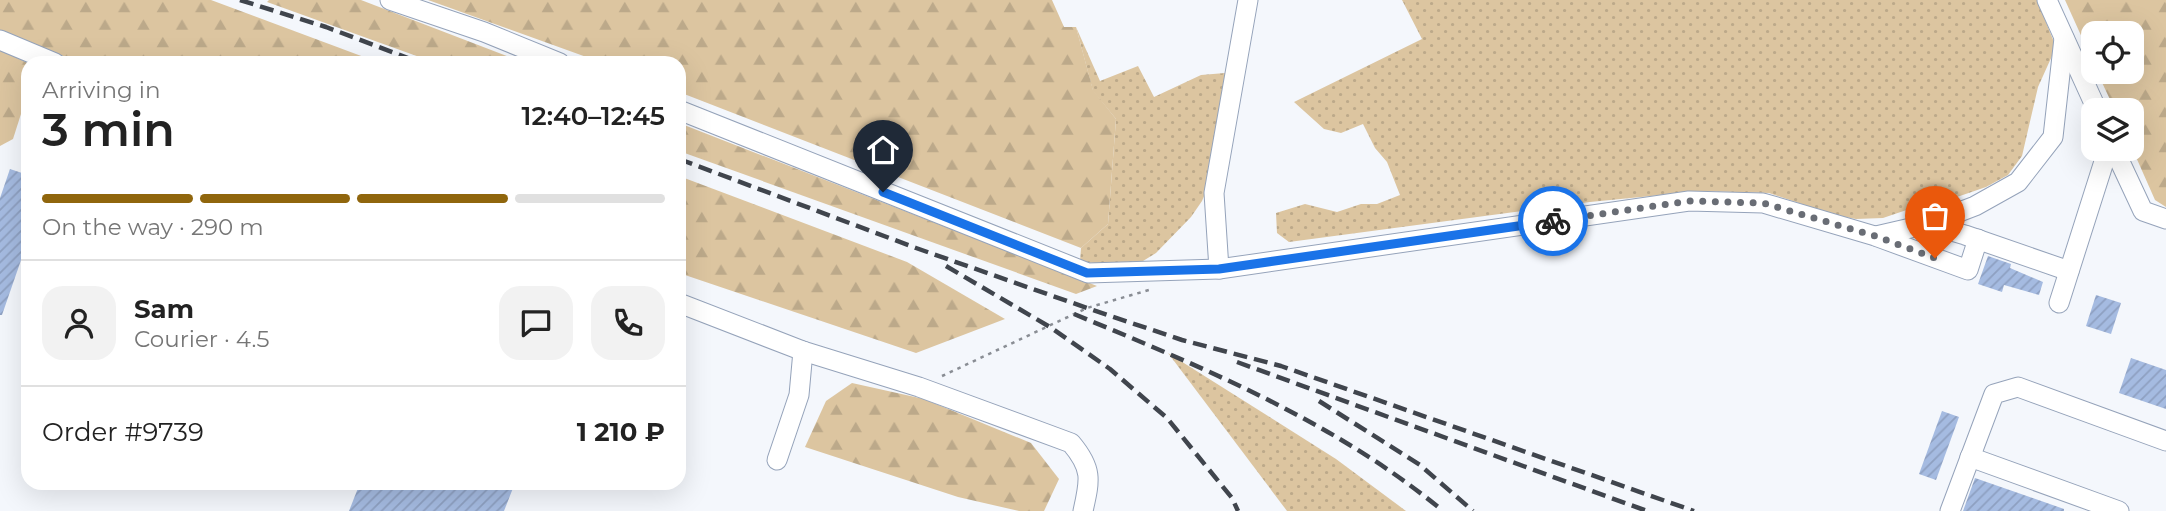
<!DOCTYPE html>
<html lang="en">
<head>
<meta charset="utf-8">
<style>
	body { margin:0; font-family:Montserrat,sans-serif; background:#f2f2f2; color:#222; height:100vh; display:flex; flex-direction:column; font-size:26px; white-space:nowrap }
	* { box-sizing:border-box; margin:0 }
	p { font-size:23px; color:#767676 }
	.icon { flex:none; width:38px; height:38px; fill:none; stroke:currentColor; stroke-width:2; stroke-linecap:round; stroke-linejoin:round }
	.map { position:relative; flex:1; overflow:hidden }
	.details { position:absolute; left:21px; top:56px; width:665px; height:434px; display:flex; flex-direction:column; background:#fff; border-radius:21px; box-shadow:0 7px 28px #0002 }
	.details>* { flex:none }
	.tools { position:absolute; left:2081px; top:21px; display:grid; gap:14px }
	.tools a { display:grid; place-items:center; width:63px; height:63px; border-radius:14px; background:#fff; box-shadow:0 7px 28px #0002; font-size:35px }
	.pin { position:absolute; display:grid; place-items:center; width:60px; height:60px; color:#fff; margin:-72px -30px; border-radius:50% 50% 50% 0; rotate:-45deg; box-shadow:0 0 7px #0007 }
	.pin .icon { rotate:45deg }
	.courier { position:absolute; display:grid; place-items:center; width:70px; height:70px; margin:-35px; border:5px solid #1a73e8; border-radius:50%; background:#fff; color:#222; box-shadow:0 2px 9px #0007 }
	.head em { font-style:normal; font-weight:600 }
	.head div { display:flex; flex-direction:column-reverse }
	.head { display:flex; align-items:center; justify-content:space-between; height:119px; padding:0 21px }
	h1 { font-size:46px; font-weight:600; line-height:52px }
	.bar { display:grid; grid-template-columns:repeat(4,1fr); gap:10px 7px; align-content:center; height:84px; padding:0 21px }
	.bar i { height:9px; border-radius:5px; background:#e0e0e0 }
	.bar .current { background:#90660d }
	.bar p { grid-column:span 4 }
	.line { display:flex; align-items:center; gap:18px; padding:0 21px; border-top:2px solid #e0e0e0 }
	.line div { flex:1 }
	.round { display:grid; place-items:center; flex:none; width:74px; height:74px; border-radius:21px; background:#f2f2f2 }
	.map>svg:first-child { display:block }
</style>
</head>
<body>
<div class="map">
<svg width="2166" height="511" viewBox="0 0 2166 511">
	<defs>
		<pattern id="green-dots" width="8" height="8" patternUnits="userSpaceOnUse" patternTransform="scale(1.75)"><rect width="8" height="8" fill="#dcc5a0"/><path d="M2 2h.1M6 6h.1" fill="none" stroke="#bca98a" stroke-width="1.8" stroke-linecap="round"/></pattern>
		<pattern id="forest-firs" width="22" height="20" patternUnits="userSpaceOnUse" patternTransform="scale(1.75)"><rect width="22" height="20" fill="#dcc5a0"/><path d="M5 1l3.5 6h-7zM16 11l3.5 6h-7z" fill="#bca98a"/></pattern>
		<pattern id="building-hatch" width="6" height="6" patternUnits="userSpaceOnUse" patternTransform="scale(1.75)"><rect width="6" height="6" fill="#a5bbe1"/><path d="M-1 1l2-2M0 6l6-6M5 7l2-2" fill="none" stroke="#8ea0c1"/></pattern>
	</defs>
	<rect width="100%" height="100%" fill="#f4f7fc"/>
	<g fill="url(#green-dots)">
		<polygon points="1402,0 2037,0 2054,42 2052,56 2038,87 2022,156 2008,175 1986,187 1957,197 1936,200 1883,218 1856,219 1834,215 1769,193 1702,191 1590,202 1289,242 1277,233 1276,213 1305,204 1337,212 1361,204 1377,204 1400,195 1387,162 1375,148 1363,124 1341,133 1324,129 1294,102 1422,39"/>
		<polygon points="1076,27 1100,81 1138,66 1154,97 1201,75 1225,73 1229,81 1209,184 1202,201 1191,217 1156,253 1143,261 1136,263 1109,264 1080,262 1081,248 1108,224 1116,119 1093,91"/>
		<polygon points="1168,353 1336,459 1406,511 1287,511"/>
	</g>
	<g fill="url(#forest-firs)">
		<polygon points="0,0 211,0 380,63 81,63 0,31"/>
		<polygon points="269,0 361,0 525,63 436,63 267,2"/>
		<polygon points="428,0 1052,0 1064,27 1076,27 1093,90 1116,119 1108,224 1081,248 679,92 679,63 603,63"/>
		<polygon points="2065,0 2166,0 2166,207 2155,200 2132,148 2132,110 2115,110 2097,72 2132,72 2132,33 2093,33 2093,62"/>
		<polygon points="0,50 28,63 28,92 13,139 0,146"/>
		<polygon points="679,123 1097,286 1076,294 679,151"/>
		<polygon points="679,176 907,262 1005,319 916,353 679,273"/>
		<polygon points="852,383 924,399 1031,443 1059,479 1044,511 1019,511 958,497 805,447 826,401"/>
	</g>
	<g fill="url(#building-hatch)">
		<polygon points="10,169 28,175 28,240 2,315 0,315 0,198"/>
		<polygon points="1988,256 2011,264 2010,268 2043,282 2039,295 2004,285 2002,292 1978,284"/>
		<polygon points="2096,295 2121,303 2111,334 2086,326"/>
		<polygon points="2131,358 2166,370 2166,409 2119,393"/>
		<polygon points="1942,411 1959,417 1936,480 1919,474"/>
		<polygon points="1975,478 2064,509 2064,511 1963,511"/>
		<polygon points="360,483 515,483 504,511 349,511"/>
	</g>
	<g fill="none" stroke-linecap="round" stroke-linejoin="round">
		<g stroke="#95a3ba" stroke-width="21">
			<g id="minor">
				<polyline points="390,0 484,32 560,63"/>
				<polyline points="2047,0 2097,110"/>
				<polyline points="0,40 55,63"/>
				<polyline points="679,110 1088,273 1219,269 1689,201 1763,203 1875,236 1968,270 1978,239"/>
				<polyline points="2114,149 2143,211 2166,219"/>
				<polyline points="1928,224 1965,235 2069,271"/>
				<polyline points="1876,236 1928,224 1975,206 2018,182 2053,137 2064,38"/>
				<polyline points="1219,269 1214,193 1248,0"/>
				<path d="M 679,303 L 803,351 L 919,387 L 1071,443 C 1093,469 1090,480 1083,511"/>
				<polyline points="2059,303 2108,149"/>
				<polyline points="1970,457 2119,511"/>
				<polyline points="777,460 799,395 803,351"/>
				<polyline points="1950,511 1994,394 2018,387 2166,441"/>
			</g>
		</g>
		<polyline stroke="#898d94" stroke-width="2.5" stroke-dasharray="3.5 5" stroke-linecap="butt" points="942,376 1087,308 1149,290"/>
		<use href="#minor" stroke="#fff" stroke-width="19"/>
		<g stroke="#40454d" stroke-width="4.5" stroke-dasharray="14 7" stroke-linecap="butt">
			<polyline points="240,0 326,27 421,63"/>
			<polyline points="679,159 916,248 1087,308 1182,340 1281,366 1694,511"/>
			<polyline points="946,266 1050,327 1110,369 1167,418 1232,498 1238,511"/>
			<path d="M 1074,314 C 1204,368 1334,421 1443,511"/>
			<polyline points="1237,362 1647,511"/>
			<polyline points="1319,401 1420,465 1473,511"/>
		</g>
	</g>
	<g fill="none" stroke-linecap="round" stroke-linejoin="round">
		<polyline stroke="#696d75" stroke-width="7" stroke-dasharray="0 12.6" points="1553,221 1689,201 1763,203 1875,236 1935,258"/>
		<polyline stroke="#1a73e8" stroke-width="9" points="883,192 1087,273 1219,269 1553,221"/>
	</g>
</svg>
<div class="tools">
<a><svg class="icon" aria-label="locate" viewBox="0 0 24 24"><circle cx="12" cy="12" r="6"/><path d="M12 2v4M12 18v4M2 12h4M18 12h4"/></svg></a>
<a><svg class="icon" aria-label="layers" viewBox="0 0 24 24"><path d="M12 4l9 5-9 5-9-5zM3 14l9 5 9-5"/></svg></a>
</div>
<div class="pin" style="left:1935px;top:258px;background:#ea580c"><svg class="icon" aria-label="bag" viewBox="0 0 24 24"><path d="M5 8h14l-1 12H6zM9 8a3 3 0 0 1 6 0"/></svg></div>
<div class="pin" style="left:883px;top:192px;background:#1f2937"><svg class="icon" aria-label="home" viewBox="0 0 24 24"><path d="M3 11l9-7 9 7M6 9v11h12V9"/></svg></div>
<div class="courier" style="left:1553px;top:221px"><svg class="icon" aria-label="bike" viewBox="0 0 24 24"><circle cx="6" cy="16" r="4"/><circle cx="18" cy="16" r="4"/><path d="M6 16l4-8h5l3 8M10 8l3 8H6M13 5h3"/></svg></div>
<section class="details">
<div class="head"><div><h1>3 min</h1><p>Arriving in</p></div><em>12:40–12:45</em></div>
<div class="bar"><i class="current"></i><i class="current"></i><i class="current"></i><i></i><p>On the way · 290 m</p></div>
<div class="line" style="height:126px"><a class="round"><svg class="icon" aria-label="person" viewBox="0 0 24 24"><circle cx="12" cy="8" r="4"/><path d="M4 21q1-7 8-7t8 7"/></svg></a><div><b>Sam</b><p>Courier · 4.5</p></div><a class="round"><svg class="icon" aria-label="chat" viewBox="0 0 24 24"><path d="M4 5h16v11H9l-5 4z"/></svg></a><a class="round"><svg class="icon" aria-label="phone" viewBox="0 0 24 24"><path d="M5 4h4l2 5-3 2q2 4 5 5l2-3 5 2v4C11 20 4 13 5 4z"/></svg></a></div>
<div class="line" style="height:91px"><div>Order #9739</div><b>1 210 ₽</b></div>
</section>
</div>
</body>
</html>
